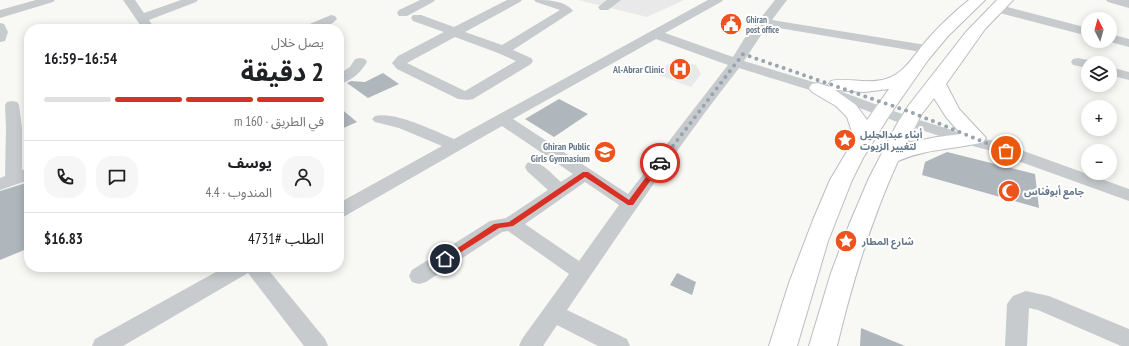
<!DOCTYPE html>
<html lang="ar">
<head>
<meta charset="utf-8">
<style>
	body { margin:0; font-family:"PT Sans Narrow","Noto Sans Arabic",sans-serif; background:#f6f6f6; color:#202124; direction:rtl; height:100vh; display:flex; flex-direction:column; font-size:15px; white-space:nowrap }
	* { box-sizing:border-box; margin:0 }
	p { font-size:13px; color:#757577 }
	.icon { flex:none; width:22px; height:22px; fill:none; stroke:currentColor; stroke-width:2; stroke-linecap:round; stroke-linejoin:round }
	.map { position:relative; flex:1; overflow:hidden; direction:ltr }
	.side { position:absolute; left:24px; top:24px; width:320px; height:248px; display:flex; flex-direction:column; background:#fff; border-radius:16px; box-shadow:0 2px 10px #0003; direction:rtl }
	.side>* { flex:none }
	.needle { width:26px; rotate:354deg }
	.controls { position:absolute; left:1081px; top:12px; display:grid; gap:8px }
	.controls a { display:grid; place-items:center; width:36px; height:36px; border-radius:50%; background:#fff; box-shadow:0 2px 10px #0003; font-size:20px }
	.pin { position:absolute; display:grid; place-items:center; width:34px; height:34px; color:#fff; margin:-17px; border:2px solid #fff; border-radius:50%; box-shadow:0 1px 4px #0007 }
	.courier { position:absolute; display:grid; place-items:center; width:40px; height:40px; margin:-20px; border:3px solid #d93025; border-radius:50%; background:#fff; color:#222; box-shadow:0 1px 5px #0007 }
	.summary em { font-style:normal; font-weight:700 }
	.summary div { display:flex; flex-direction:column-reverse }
	.summary { display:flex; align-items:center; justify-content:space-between; height:68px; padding:0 20px }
	h1 { font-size:26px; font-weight:700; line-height:30px }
	.bar { display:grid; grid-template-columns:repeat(4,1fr); gap:6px 4px; align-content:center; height:48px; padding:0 20px }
	.bar i { height:5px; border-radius:3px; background:#e0e0e0 }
	.bar .selected { background:#d93025 }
	.bar p { grid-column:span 4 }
	.line { display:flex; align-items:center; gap:10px; padding:0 20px; border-top:1px solid #e0e0e0 }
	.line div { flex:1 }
	.round { display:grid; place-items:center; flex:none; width:42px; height:42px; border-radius:16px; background:#f6f6f6 }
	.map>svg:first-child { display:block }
</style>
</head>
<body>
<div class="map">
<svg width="1129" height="346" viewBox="0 0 1129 346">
	<rect width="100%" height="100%" fill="#f8f8f4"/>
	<g fill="#e8e9e8">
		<polygon points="578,0 684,0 647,17"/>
		<polygon points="675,59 696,65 701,74 691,87 656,74"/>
	</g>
	<g fill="#afb7bd">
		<polygon points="383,73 399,84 368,98 347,83 351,81 365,82"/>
		<polygon points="559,99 588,114 554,137 525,119"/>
		<polygon points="339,107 357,122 339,130"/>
		<polygon points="947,152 1035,174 1039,208 922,175 925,162"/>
		<polygon points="29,182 29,248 0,260 0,191"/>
		<polygon points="677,273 696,282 692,295 670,285"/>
		<polygon points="861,328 905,346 860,346"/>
	</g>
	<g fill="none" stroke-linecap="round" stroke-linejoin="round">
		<g stroke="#babec2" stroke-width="2">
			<g id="major">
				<path d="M 969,0 L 985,0 L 948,36 L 928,60 L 889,116 L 863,158 L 852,180 L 828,241 L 797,346 L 769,346 L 789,283 L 813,220 L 830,180 L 852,143 L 852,132 L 847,117 L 836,106 L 812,92 L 809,88 L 812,84 L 818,83 L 830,87 L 828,85 L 831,81 C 848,77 867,85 886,79 C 905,73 914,55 927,40 C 940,25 954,12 969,0 ZM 889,89 L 867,120 L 856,105 L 835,90 L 864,92 Z"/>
				<path d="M 997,0 L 1013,0 L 985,29 L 946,84 L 959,109 L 986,138 L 983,142 C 954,150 927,148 898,161 C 871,220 852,283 837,346 L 809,346 L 831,273 L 849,225 L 869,178 L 897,124 L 909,105 L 966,32 ZM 934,98 L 946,117 L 961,134 L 937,137 L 907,143 L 921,115 Z"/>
			</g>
		</g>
		<g fill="#c7cbce" fill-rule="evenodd">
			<polygon points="36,0 55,0 53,2 0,18 0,10"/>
			<polygon points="123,0 135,0 144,13 181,0 198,0 196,2 149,20 155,29 143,29"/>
			<polygon points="420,0 435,0 433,2 407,16 399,16 397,13 399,10"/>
			<path d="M 507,0 L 522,0 L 520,2 L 465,32 L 502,45 L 560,10 L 536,2 L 534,0 C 547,0 565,0 573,11 L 513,50 L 531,58 L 533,61 L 531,64 L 473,99 L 468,100 L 458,99 L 397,69 L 392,63 L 398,56 L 444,32 L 413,21 L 411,18 L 413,15 L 421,15 L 454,27 ZM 455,37 L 498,53 L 516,61 L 465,91 L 407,63 Z"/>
			<polygon points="607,0 621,0 608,10 600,10 598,7"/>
			<path d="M 708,0 L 723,0 L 721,2 L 665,33 L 733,57 L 744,39 L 775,0 L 787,0 L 772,20 L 932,46 L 934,49 L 932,52 L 927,53 L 767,26 L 744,61 L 823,85 L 913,118 L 971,136 L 999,142 L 1129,189 L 1129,201 L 988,150 L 961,143 L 903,124 L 813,91 L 739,68 C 678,146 623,228 567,310 L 627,339 L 630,346 L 598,346 L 557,325 L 543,346 L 519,346 L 522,339 L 569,274 L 508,231 L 502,232 L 426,282 L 419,284 L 412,282 L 409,276 L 412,270 L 490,221 L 506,218 L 548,190 L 527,171 L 525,167 L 527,163 C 541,159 551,174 561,182 L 573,174 L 502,126 L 345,216 L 339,217 L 339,203 L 442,146 L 399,128 L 375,122 L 372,119 L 375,116 C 395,111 435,131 454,139 ZM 656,39 L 728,65 L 628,194 L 513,119 ZM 585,182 L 619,205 L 579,261 L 525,224 Z"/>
			<polygon points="1106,0 1129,0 1129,8 1108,2"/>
			<polygon points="996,4 1088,28 1088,36 992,11 990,8 992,5"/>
			<path d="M 331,15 L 335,16 L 337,19 C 329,29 314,29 303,29 L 305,26 Z"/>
			<polygon points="0,23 4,24 8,32 5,41 0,42"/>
			<polygon points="1110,34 1129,39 1129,47 1107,41 1110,41"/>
			<path d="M 360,58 L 365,59 L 367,62 C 360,73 352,81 339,84 L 339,74 L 350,67 L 355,59 Z"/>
			<polygon points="1078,58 1093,61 1094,63 1088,63 1088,68 1073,65 1071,62 1073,59"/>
			<polygon points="1110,67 1129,72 1129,80 1110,75"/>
			<polygon points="12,101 17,102 19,105 22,128 22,170 29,168 29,180 0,190 0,178 5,176 6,128 5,105 7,102"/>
			<polygon points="225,267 266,267 325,339 328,346 304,346 248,273 123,346 92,346 95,339"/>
			<polygon points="1026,291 1049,296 1129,329 1129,346 1121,346 1038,310 1029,308 1027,346 1005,346 1007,304 1013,296"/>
		</g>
		<use href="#major" fill="#fff" fill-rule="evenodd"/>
	</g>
	<polygon fill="#d93025" points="660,161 663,163 633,205 628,205 585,177 513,226 499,228 447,261 442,261 441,259 494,224 509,222 583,172 588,172 629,200 657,162"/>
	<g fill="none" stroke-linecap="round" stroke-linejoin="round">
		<polyline stroke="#98a4ae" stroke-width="4" stroke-dasharray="0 7.2" points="660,163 743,54 913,113 1006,151"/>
	</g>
	<defs>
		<g id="civic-disc" transform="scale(1.15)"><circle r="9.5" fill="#ee531e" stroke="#fff"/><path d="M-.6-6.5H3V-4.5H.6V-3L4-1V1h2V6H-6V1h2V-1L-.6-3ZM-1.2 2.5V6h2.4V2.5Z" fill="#fff"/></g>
		<g id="hospital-disc" transform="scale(1.15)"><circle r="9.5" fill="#ee531e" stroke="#fff"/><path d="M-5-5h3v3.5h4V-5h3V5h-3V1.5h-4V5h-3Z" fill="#fff"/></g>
		<g id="sight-disc" transform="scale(1.15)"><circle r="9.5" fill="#ee531e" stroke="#fff"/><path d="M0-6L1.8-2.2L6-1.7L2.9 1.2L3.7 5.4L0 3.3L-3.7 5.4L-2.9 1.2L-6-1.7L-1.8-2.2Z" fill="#fff"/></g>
		<g id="school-disc" transform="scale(1.15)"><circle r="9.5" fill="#ee531e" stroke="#fff"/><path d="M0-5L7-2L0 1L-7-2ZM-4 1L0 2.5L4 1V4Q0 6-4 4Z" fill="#fff"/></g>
		<g id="mosque-disc" transform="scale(1.15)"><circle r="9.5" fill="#ee531e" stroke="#fff"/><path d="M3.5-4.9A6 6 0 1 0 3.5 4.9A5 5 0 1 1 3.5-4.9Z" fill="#fff"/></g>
	</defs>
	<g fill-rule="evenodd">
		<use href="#civic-disc" x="731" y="24"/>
		<use href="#hospital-disc" x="680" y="69"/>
		<use href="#sight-disc" x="845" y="140"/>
		<use href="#school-disc" x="605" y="152"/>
		<use href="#mosque-disc" x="1009" y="191"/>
		<use href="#sight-disc" x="846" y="241"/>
	</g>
	<g text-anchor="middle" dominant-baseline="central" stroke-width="4" stroke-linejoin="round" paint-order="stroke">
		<g font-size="9" font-weight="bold" fill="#657788" stroke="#fff" text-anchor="start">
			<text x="746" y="19">Ghiran<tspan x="746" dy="10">post office</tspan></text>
		</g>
		<g font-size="10" font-weight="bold" fill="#657788" stroke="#fff" text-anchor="start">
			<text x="664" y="69" text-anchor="end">Al-Abrar Clinic</text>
			<text x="860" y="134">أبناء عبدالجليل<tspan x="860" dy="12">لتغيير الزيوت</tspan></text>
			<text x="590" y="146" text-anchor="end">Ghiran Public<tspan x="590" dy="12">Girls Gymnasium</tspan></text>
			<text x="1024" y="191">جامع أبوفناس</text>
			<text x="862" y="241">شارع المطار</text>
		</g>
	</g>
</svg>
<div class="controls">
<a><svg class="needle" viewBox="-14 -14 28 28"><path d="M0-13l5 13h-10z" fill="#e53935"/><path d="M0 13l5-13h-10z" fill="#757577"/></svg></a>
<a><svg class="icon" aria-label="layers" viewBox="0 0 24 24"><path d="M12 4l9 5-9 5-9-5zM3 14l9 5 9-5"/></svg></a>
<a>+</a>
<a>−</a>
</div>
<div class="pin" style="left:1006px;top:151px;background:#ea580c"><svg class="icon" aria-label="bag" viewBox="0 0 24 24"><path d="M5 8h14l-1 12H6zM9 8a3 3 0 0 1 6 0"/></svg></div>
<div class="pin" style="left:445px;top:259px;background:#1f2937"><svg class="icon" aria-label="home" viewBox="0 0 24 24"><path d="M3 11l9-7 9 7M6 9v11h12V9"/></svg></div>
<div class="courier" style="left:660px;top:163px"><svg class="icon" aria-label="car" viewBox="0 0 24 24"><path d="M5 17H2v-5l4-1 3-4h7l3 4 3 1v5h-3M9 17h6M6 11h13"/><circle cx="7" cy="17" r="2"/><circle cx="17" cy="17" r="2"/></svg></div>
<section class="side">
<div class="summary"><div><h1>2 دقيقة</h1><p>يصل خلال</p></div><em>16:54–16:59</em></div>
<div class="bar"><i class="selected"></i><i class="selected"></i><i class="selected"></i><i></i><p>في الطريق · 160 m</p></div>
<div class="line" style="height:72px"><a class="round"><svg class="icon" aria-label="person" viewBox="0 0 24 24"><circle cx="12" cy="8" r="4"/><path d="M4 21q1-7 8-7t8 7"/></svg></a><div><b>يوسف</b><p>المندوب · 4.4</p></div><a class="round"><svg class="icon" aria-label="chat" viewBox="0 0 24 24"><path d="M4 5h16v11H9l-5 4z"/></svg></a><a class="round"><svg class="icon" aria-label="phone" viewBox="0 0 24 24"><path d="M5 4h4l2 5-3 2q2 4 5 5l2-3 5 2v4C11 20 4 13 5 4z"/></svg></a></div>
<div class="line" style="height:52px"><div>الطلب #4731</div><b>$16.83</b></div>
</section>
</div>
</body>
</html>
